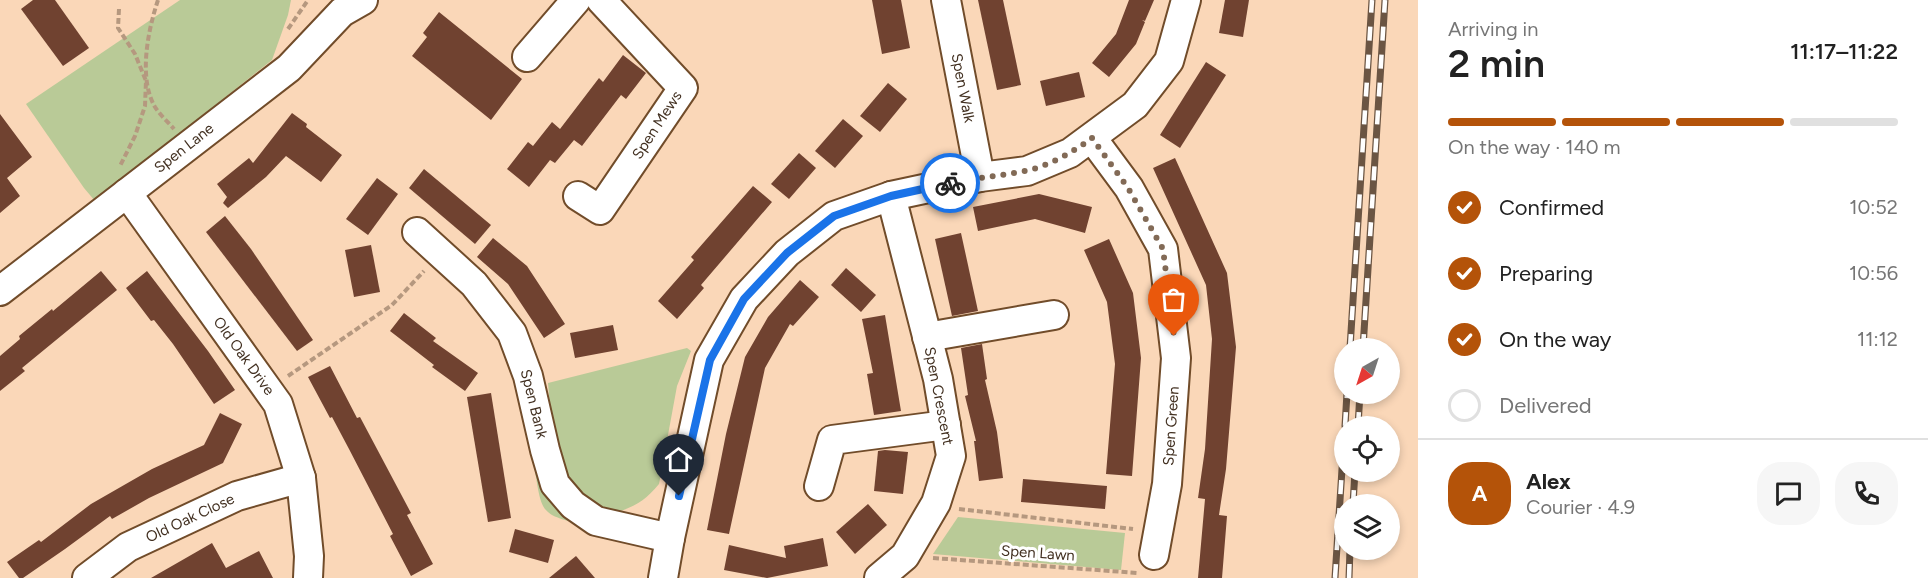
<!DOCTYPE html>
<html lang="en">
<head>
<meta charset="utf-8">
<style>
	body { margin:0; font-family:Figtree,sans-serif; background:#f6f6f6; color:#222; height:100vh; display:flex; flex-direction:column; font-size:22px; white-space:nowrap }
	* { box-sizing:border-box; margin:0 }
	p { font-size:20px; color:#767676 }
	.icon { flex:none; width:33px; height:33px; fill:none; stroke:currentColor; stroke-width:2; stroke-linecap:round; stroke-linejoin:round }
	.map { position:relative; flex:1; overflow:hidden }
	.drawer { display:flex; flex-direction:column; background:#fff; width:510px }
	.drawer>* { flex:none }
	.needle { width:39px; rotate:219deg }
	.buttons { position:absolute; left:1334px; top:338px; display:grid; gap:12px }
	.buttons a { display:grid; place-items:center; width:66px; height:66px; border-radius:50%; background:#fff; box-shadow:0 3px 9px #0003; font-size:30px }
	.pin { position:absolute; display:grid; place-items:center; width:51px; height:51px; color:#fff; margin:-62px -26px; border-radius:50% 50% 50% 0; rotate:-45deg; box-shadow:0 0 6px #0007 }
	.pin .icon { rotate:45deg }
	.courier { position:absolute; display:grid; place-items:center; width:60px; height:60px; margin:-30px; border:4px solid #1a73e8; border-radius:50%; background:#fff; color:#222; box-shadow:0 2px 8px #0007 }
	.head em { font-style:normal; font-weight:600 }
	.head div { display:flex; flex-direction:column-reverse }
	.head { display:flex; align-items:center; justify-content:space-between; height:102px; padding:0 30px }
	h1 { font-size:39px; font-weight:600; line-height:45px }
	.bar { display:grid; grid-template-columns:repeat(4,1fr); gap:9px 6px; align-content:center; height:72px; padding:0 30px }
	.bar i { height:8px; border-radius:4px; background:#e0e0e0 }
	.bar .current { background:#b45309 }
	.bar p { grid-column:span 4 }
	.line { display:flex; align-items:center; gap:15px; padding:0 30px; border-top:2px solid #e0e0e0 }
	.line div { flex:1 }
	.round { display:grid; place-items:center; flex:none; width:63px; height:63px; border-radius:24px; background:#f6f6f6 }
	ol { padding:0 30px; list-style:none }
	li { display:flex; align-items:center; gap:18px; height:66px }
	li p { margin-inline-start:auto }
	li .icon { padding:6px; border-radius:50%; background:#b45309; color:#fff; stroke-width:4 }
	li:last-child { color:#767676 }
	li i { width:33px; height:33px; border:3px solid #e0e0e0; border-radius:50% }
	main { display:flex; flex:1; min-height:0 }
	.map>svg:first-child { display:block }
</style>
</head>
<body>
<main>
<div class="map">
<svg width="1418" height="578" viewBox="0 0 1418 578">
	<rect width="100%" height="100%" fill="#fad7b8"/>
	<g fill="#b9ca97">
		<polygon points="180,0 291,0 288,15 272,60 95,201 84,188 26,104"/>
		<path d="M 687,348 L 691,351 L 677,386 L 659,484 C 645,501 636,506 615,513 C 603,508 589,503 578,494 C 552,471 551,415 548,383 Z"/>
		<path d="M 535,471 L 548,492 L 583,525 C 541,514 542,514 535,471 Z"/>
		<polygon points="958,517 1125,533 1121,570 933,554"/>
	</g>
	<g fill="#704230">
		<polygon points="33,0 55,0 89,48 63,66 21,9"/>
		<polygon points="872,0 901,0 910,48 882,54"/>
		<polygon points="978,0 1003,0 1021,85 997,90"/>
		<polygon points="1129,0 1154,0 1145,21 1142,20 1145,22 1136,44 1109,77 1092,63 1116,34"/>
		<polygon points="1225,0 1249,0 1243,37 1219,33"/>
		<polygon points="439,12 522,79 491,120 412,56 427,37 423,33"/>
		<polygon points="623,55 646,73 626,99 621,95 582,146 574,140 555,163 550,160 529,187 507,169 528,142 533,146 552,122 560,129 599,78 603,82"/>
		<polygon points="1206,62 1226,75 1180,148 1160,135"/>
		<polygon points="1079,72 1085,97 1046,106 1040,81"/>
		<polygon points="888,83 907,99 880,132 860,116"/>
		<polygon points="292,113 307,124 306,127 342,155 321,182 286,156 266,177 228,208 223,203 227,197 217,184 249,158 253,163"/>
		<polygon points="0,114 32,157 7,178 20,196 0,213"/>
		<polygon points="843,119 863,136 835,168 815,151"/>
		<polygon points="799,153 816,168 789,199 771,184"/>
		<polygon points="1175,158 1227,273 1236,347 1226,469 1219,515 1227,516 1222,578 1198,578 1205,499 1198,498 1205,449 1212,339 1206,285 1153,168"/>
		<polygon points="424,169 491,225 475,244 409,188"/>
		<polygon points="377,178 398,194 368,235 346,219"/>
		<polygon points="753,186 772,202 701,285 704,288 677,319 658,301 694,260 691,257"/>
		<polygon points="1039,194 1092,207 1085,233 1035,219 978,231 973,207"/>
		<polygon points="225,216 251,249 313,340 297,351 206,232"/>
		<polygon points="961,233 978,311 952,316 935,239"/>
		<polygon points="493,238 527,266 565,324 544,338 508,284 477,257"/>
		<polygon points="1109,239 1133,293 1141,358 1132,476 1106,474 1115,364 1107,302 1084,250"/>
		<polygon points="371,245 380,292 354,297 345,250"/>
		<polygon points="846,268 876,295 861,312 831,285"/>
		<polygon points="101,271 117,290 22,368 25,371 0,391 0,356 20,339 19,336 52,309 53,311"/>
		<polygon points="147,271 208,351 235,390 214,404 173,344 154,320 151,321 126,288"/>
		<polygon points="800,280 819,297 793,326 790,324 765,368 729,534 707,530 726,434 745,357 768,317"/>
		<polygon points="404,313 436,338 433,341 478,373 465,391 432,367 434,365 390,331"/>
		<polygon points="885,315 901,411 874,415 867,374 873,373 862,319"/>
		<polygon points="613,325 618,350 575,358 570,333"/>
		<polygon points="982,344 987,379 985,380 997,432 1003,478 979,481 974,441 976,441 965,396 968,395 961,348"/>
		<polygon points="330,366 357,418 360,417 411,513 407,515 433,564 411,576 390,536 393,534 349,449 332,417 330,418 308,377"/>
		<polygon points="491,393 511,518 488,522 467,397"/>
		<polygon points="220,413 242,424 223,463 149,498 112,519 110,516 65,549 23,578 19,578 7,562 39,540 41,542 91,504 152,469 204,445"/>
		<polygon points="885,450 908,452 903,494 874,491 878,451"/>
		<polygon points="1023,479 1107,486 1105,509 1021,502"/>
		<polygon points="868,504 887,525 855,554 836,532"/>
		<polygon points="515,529 554,540 548,563 509,552"/>
		<polygon points="823,538 828,566 767,578 724,570 729,545 786,558 784,546"/>
		<polygon points="212,543 226,568 259,551 273,578 151,578"/>
		<polygon points="576,556 595,578 549,578"/>
	</g>
	<g fill="none" stroke-linecap="round" stroke-linejoin="round">
		<g stroke="#714c2a" stroke-width="32">
			<g id="minor">
				<polyline points="946,0 980,177"/>
				<polyline points="527,57 576,0"/>
				<polyline points="1092,138 1129,188 1163,249 1176,358 1167,484 1154,555"/>
				<polyline points="127,193 278,404 301,478 309,556 308,578"/>
				<polyline points="578,196 600,210 683,88 601,0"/>
				<polyline points="417,232 474,284 512,333 528,376 545,450 555,484 573,505 596,521 670,538"/>
				<polyline points="0,291 289,68 342,12 363,0"/>
				<polyline points="927,337 1054,315"/>
				<polyline points="819,486 832,440 946,425"/>
				<polyline points="87,578 128,547 237,496 301,478"/>
				<polyline points="663,578 670,538 709,360 744,299 787,253 834,216 891,196 980,177 1027,171 1070,153 1135,105 1169,61 1186,0"/>
				<polyline points="879,578 905,556 936,503 951,456 938,379 891,196"/>
			</g>
		</g>
		<g stroke="#b5987f" stroke-width="4" stroke-dasharray="6 3" stroke-linecap="butt">
			<path d="M 158,0 C 148,30 138,78 155,107 C 160,115 168,122 174,129"/>
			<polyline points="119,9 118,28 135,54 146,81 145,106 135,136 120,166"/>
			<polyline points="288,29 308,0"/>
			<polyline points="288,376 392,305 424,271"/>
			<polyline points="959,509 1133,529"/>
			<polyline points="933,558 1138,573"/>
		</g>
		<use href="#minor" stroke="#fff" stroke-width="28"/>
		<g stroke="#6b5543" stroke-width="7">
			<g id="rail">
				<polyline points="1350,348 1372,0"/>
				<polyline points="1363,348 1385,0"/>
				<polyline points="1345,426 1347,393"/>
				<polyline points="1358,426 1360,393"/>
				<polyline points="1353,504 1355,471"/>
				<polyline points="1335,578 1344,438"/>
				<polyline points="1349,578 1350,549"/>
			</g>
		</g>
		<use href="#rail" stroke="#fff" stroke-width="4.5" stroke-dasharray="14" stroke-linecap="butt"/>
	</g>
	<g fill="none" stroke-linecap="round" stroke-linejoin="round">
		<path stroke="#826a56" stroke-width="6" stroke-dasharray="0 10.8" d="M 950,183 C 975,178 1000,176 1025,171 C 1049,166 1073,152 1092,138 L 1128,188 L 1163,249 L 1174,336"/>
		<polyline stroke="#1a73e8" stroke-width="8" points="679,496 710,360 744,299 787,253 834,216 891,196 950,183"/>
	</g>
	<g text-anchor="middle" dominant-baseline="central" stroke-width="6" stroke-linejoin="round" paint-order="stroke">
		<g font-size="15" fill="#423021" stroke="#fff">
			<text transform="translate(963 88) rotate(79)">Spen Walk</text>
			<text transform="translate(657 125) rotate(-57)">Spen Mews</text>
			<text transform="translate(184 148) rotate(-38)">Spen Lane</text>
			<text transform="translate(244 356) rotate(54)">Old Oak Drive</text>
			<text transform="translate(939 396) rotate(79)">Spen Crescent</text>
			<text transform="translate(534 404) rotate(76)">Spen Bank</text>
			<text transform="translate(1171 426) rotate(-86)">Spen Green</text>
			<text transform="translate(190 518) rotate(-25)">Old Oak Close</text>
			<text transform="translate(1038 553) rotate(4)">Spen Lawn</text>
		</g>
	</g>
</svg>
<div class="buttons">
<a><svg class="needle" viewBox="-14 -14 28 28"><path d="M0-13l5 13h-10z" fill="#e53935"/><path d="M0 13l5-13h-10z" fill="#767676"/></svg></a>
<a><svg class="icon" aria-label="locate" viewBox="0 0 24 24"><circle cx="12" cy="12" r="6"/><path d="M12 2v4M12 18v4M2 12h4M18 12h4"/></svg></a>
<a><svg class="icon" aria-label="layers" viewBox="0 0 24 24"><path d="M12 4l9 5-9 5-9-5zM3 14l9 5 9-5"/></svg></a>
</div>
<div class="pin" style="left:1174px;top:336px;background:#ea580c"><svg class="icon" aria-label="bag" viewBox="0 0 24 24"><path d="M5 8h14l-1 12H6zM9 8a3 3 0 0 1 6 0"/></svg></div>
<div class="pin" style="left:679px;top:496px;background:#1f2937"><svg class="icon" aria-label="home" viewBox="0 0 24 24"><path d="M3 11l9-7 9 7M6 9v11h12V9"/></svg></div>
<div class="courier" style="left:950px;top:183px"><svg class="icon" aria-label="bike" viewBox="0 0 24 24"><circle cx="6" cy="16" r="4"/><circle cx="18" cy="16" r="4"/><path d="M6 16l4-8h5l3 8M10 8l3 8H6M13 5h3"/></svg></div>
</div>
<section class="drawer">
<div class="head"><div><h1>2 min</h1><p>Arriving in</p></div><em>11:17–11:22</em></div>
<div class="bar"><i class="current"></i><i class="current"></i><i class="current"></i><i></i><p>On the way · 140 m</p></div>
<ol>
<li><svg class="icon" aria-label="check" viewBox="0 0 24 24"><path d="M5 12l5 5 9-10"/></svg>Confirmed<p>10:52</p></li>
<li><svg class="icon" aria-label="check" viewBox="0 0 24 24"><path d="M5 12l5 5 9-10"/></svg>Preparing<p>10:56</p></li>
<li><svg class="icon" aria-label="check" viewBox="0 0 24 24"><path d="M5 12l5 5 9-10"/></svg>On the way<p>11:12</p></li>
<li><i></i>Delivered</li>
</ol>
<div class="line" style="height:108px"><b class="round" style="background:#b45309;color:#fff">A</b><div><b>Alex</b><p>Courier · 4.9</p></div><a class="round"><svg class="icon" aria-label="chat" viewBox="0 0 24 24"><path d="M4 5h16v11H9l-5 4z"/></svg></a><a class="round"><svg class="icon" aria-label="phone" viewBox="0 0 24 24"><path d="M5 4h4l2 5-3 2q2 4 5 5l2-3 5 2v4C11 20 4 13 5 4z"/></svg></a></div>
</section>
</main>
</body>
</html>
